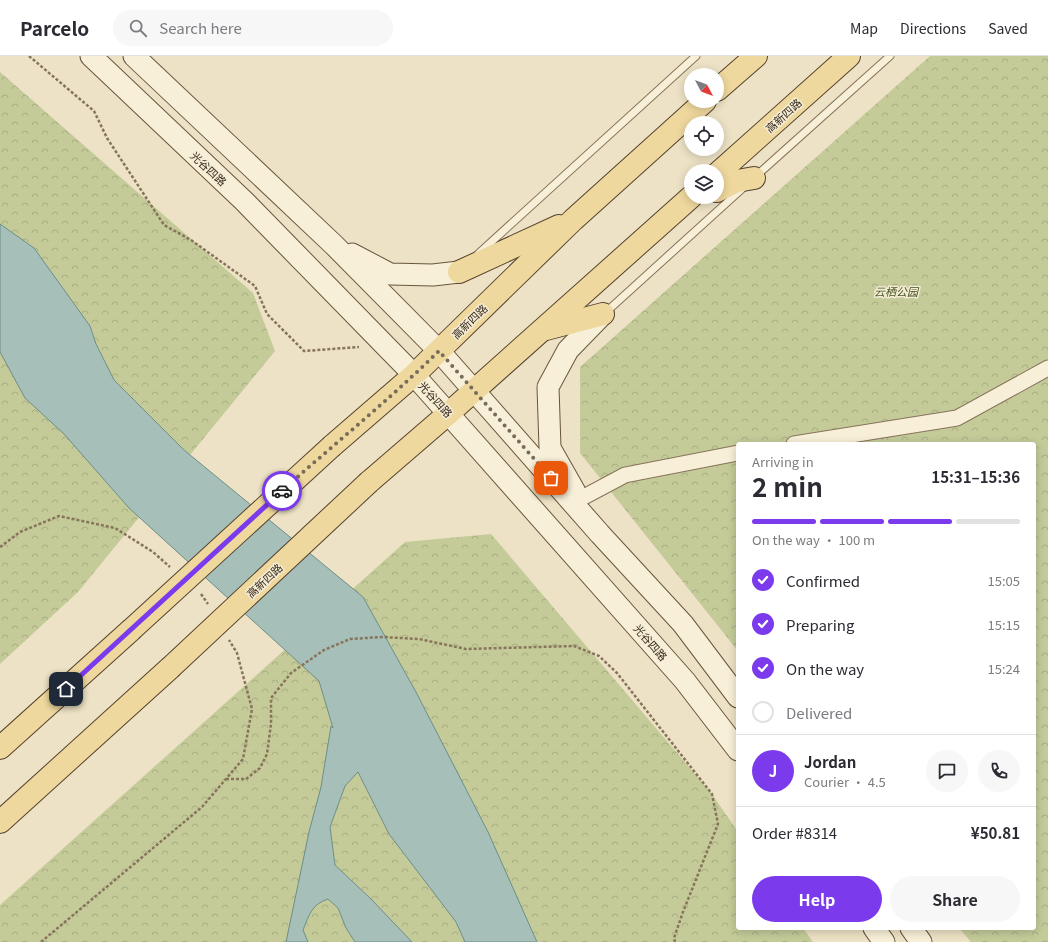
<!DOCTYPE html>
<html lang="en">
<head>
<meta charset="utf-8">
<style>
	body { margin:0; font-family:Georgia,"Noto Sans SC",serif; background:#f7f7f7; color:#2b2b33; height:100vh; display:flex; flex-direction:column; font-size:15px; white-space:nowrap }
	* { box-sizing:border-box; margin:0 }
	p { font-size:13px; color:#7c7c81 }
	.icon { flex:none; width:22px; height:22px; fill:none; stroke:currentColor; stroke-width:2; stroke-linecap:round; stroke-linejoin:round }
	.map { position:relative; flex:1; overflow:hidden }
	.side { position:absolute; left:736px; top:386px; width:300px; height:488px; display:flex; flex-direction:column; background:#fff; border-radius:4px; box-shadow:0 2px 10px #0003 }
	.side>* { flex:none }
	.needle { width:26px; rotate:131deg }
	.tools { position:absolute; left:684px; top:12px; display:grid; gap:8px }
	.tools a { display:grid; place-items:center; width:40px; height:40px; border-radius:50%; background:#fff; box-shadow:0 2px 10px #0003; font-size:20px }
	.pin { position:absolute; display:grid; place-items:center; width:34px; height:34px; color:#fff; margin:-17px; border-radius:8px; box-shadow:0 2px 6px #0006 }
	.courier { position:absolute; display:grid; place-items:center; width:40px; height:40px; margin:-20px; border:3px solid #7c3aed; border-radius:50%; background:#fff; color:#222; box-shadow:0 1px 5px #0007 }
	.overview em { font-style:normal; font-weight:700 }
	.overview div { display:flex; flex-direction:column-reverse }
	.overview { display:flex; align-items:center; justify-content:space-between; height:68px; padding:0 16px }
	h1 { font-size:26px; font-weight:700; line-height:30px }
	.bar { display:grid; grid-template-columns:repeat(4,1fr); gap:6px 4px; align-content:center; height:48px; padding:0 16px }
	.bar i { height:5px; border-radius:3px; background:#e1e1e2 }
	.bar .selected { background:#7c3aed }
	.bar p { grid-column:span 4 }
	.line { display:flex; align-items:center; gap:10px; padding:0 16px; border-top:1px solid #e1e1e2 }
	.line div { flex:1 }
	.round { display:grid; place-items:center; flex:none; width:42px; height:42px; border-radius:21px; background:#f7f7f7 }
	ol { padding:0 16px; list-style:none }
	li { display:flex; align-items:center; gap:12px; height:44px }
	li p { margin-inline-start:auto }
	li .icon { padding:4px; border-radius:50%; background:#7c3aed; color:#fff; stroke-width:4 }
	li:last-child { color:#7c7c81 }
	li i { width:22px; height:22px; border:2px solid #e1e1e2; border-radius:50% }
	.action { display:flex; gap:8px; margin-top:auto; padding:8px 16px }
	.action a { flex:1; height:46px; border-radius:24px; background:#7c3aed; color:#fff; font-size:16px; font-weight:700; line-height:46px; text-align:center }
	.action a+a { background:#f7f7f7; color:#2b2b33 }
	header { display:flex; align-items:center; gap:24px; box-sizing:border-box; height:56px; padding:0 20px; background:#fff; border-bottom:1px solid #e1e1e2 }
	header strong { font-size:19px }
	nav { display:flex; gap:22px; margin-inline-start:auto; font-size:14px }
	.search { width:280px; height:36px; background:#f7f7f7; display:flex; align-items:center; gap:10px; box-sizing:border-box; padding:0 14px; border-radius:22px; color:#7c7c81; font-size:15px }
	.map>svg:first-child { display:block }
</style>
</head>
<body>
<header>
<strong>Parcelo</strong>
<div class="search"><svg class="icon" aria-label="search" viewBox="0 0 24 24"><circle cx="10" cy="10" r="6"/><path d="M15 15l6 6"/></svg>Search here</div>
<nav><a>Map</a><a>Directions</a><a>Saved</a></nav>
</header>
<div class="map">
<svg width="1048" height="886" viewBox="0 0 1048 886">
	<defs>
		<pattern id="park-crowns" width="20" height="18" patternUnits="userSpaceOnUse"><rect width="20" height="18" fill="#c4cb99"/><path d="M2 6a3 3 0 1 1 6 0M12 15a3 3 0 1 1 6 0" fill="none" stroke="#a9ae83"/></pattern>
	</defs>
	<rect width="100%" height="100%" fill="#ede2c5"/>
	<g fill="url(#park-crowns)">
		<polygon points="930,0 1048,0 1048,886 971,886 959,872 1034,872 1034,388 738,388 738,595 580,397 580,311"/>
		<polygon points="0,16 253,237 275,295 78,536 0,608"/>
		<polygon points="491,478 712,738 738,776 738,872 803,872 813,886 0,886 0,849 405,486"/>
	</g>
	<path fill="#a6c0b9" stroke="#6d8e87" d="M 0,168 L 34,192 L 90,270 L 96,288 L 114,324 L 184,394 L 363,541 L 416,636 L 488,776 L 537,886 L 465,886 L 456,866 L 389,778 L 358,716 L 345,730 L 330,771 L 335,809 L 371,843 L 412,886 L 355,886 L 346,872 L 338,852 L 328,843 C 312,848 309,859 303,874 L 308,886 L 286,886 L 309,776 L 321,731 L 331,670 L 333,672 L 319,625 L 129,452 L 64,378 L 25,342 L 0,296 Z"/>
	<g fill="none" stroke-linecap="round" stroke-linejoin="round">
		<g stroke="#87745b" stroke-width="9">
			<g id="lane">
				<polyline points="756,120 890,0"/>
				<polyline points="478,198 696,0"/>
				<polyline points="605,257 744,131"/>
			</g>
		</g>
		<g stroke="#87745b" stroke-width="17">
			<g id="street">
				<polyline points="794,388 957,362 1048,312"/>
				<polyline points="580,443 625,419 738,397"/>
			</g>
		</g>
		<g stroke="#69553e" stroke-width="23">
			<g id="secondary">
				<polyline points="91,0 244,145 414,319 685,625 738,694"/>
				<polyline points="134,0 334,189 439,295 600,478 683,568 738,641"/>
				<polyline points="352,198 390,218 433,219 459,216"/>
				<polyline points="575,436 550,392 548,331 568,294 603,258"/>
				<polyline points="874,872 884,886"/>
				<polyline points="911,872 921,886"/>
			</g>
		</g>
		<g stroke="#55422f" stroke-width="24">
			<g id="primary">
				<polyline points="717,34 756,0"/>
				<polyline points="717,118 849,0"/>
				<polyline points="717,135 737,125 754,122"/>
				<polyline points="459,216 559,170"/>
				<polyline points="546,273 603,258"/>
				<polyline points="332,390 414,319 573,164 705,45"/>
				<polyline points="369,426 449,357 691,141"/>
				<polyline points="0,692 131,574"/>
				<polyline points="0,766 170,612"/>
			</g>
		</g>
		<g stroke="#87745b" stroke-width="2.5" stroke-dasharray="3 2" stroke-linecap="butt">
			<polyline points="29,0 94,55 107,82 164,169 191,184 255,230 267,258 304,295 359,291"/>
			<polyline points="0,491 20,476 59,460 115,472 153,496 170,511"/>
			<polyline points="201,538 208,548"/>
			<polyline points="226,723 246,723 260,712 267,698 271,668 271,642 291,617 324,594 350,583 382,581 419,583 466,593 574,590 599,600 617,617 712,738 718,768 683,856 674,882 675,886"/>
			<polyline points="41,886 202,751 243,703 252,653 237,597 229,584"/>
		</g>
		<use href="#lane" stroke="#f8efd8" stroke-width="7"/>
		<use href="#street" stroke="#f8efd8" stroke-width="15"/>
		<use href="#secondary" stroke="#f8efd8" stroke-width="21"/>
		<use href="#primary" stroke="#efd89e" stroke-width="22"/>
		<g stroke="#55422f" stroke-width="24" stroke-linecap="butt">
			<g id="primary-bridge">
				<polyline points="131,574 332,390"/>
				<polyline points="170,612 369,426"/>
			</g>
		</g>
		<use href="#primary-bridge" stroke="#efd89e" stroke-width="22"/>
	</g>
	<g fill="none" stroke-linecap="round" stroke-linejoin="round">
		<path stroke="#776c59" stroke-width="4" stroke-dasharray="0 7.2" d="M 282,435 C 334,388 389,344 439,295 L 551,422"/>
		<polyline stroke="#7c3aed" stroke-width="5" points="66,633 282,435"/>
	</g>
	<g text-anchor="middle" dominant-baseline="central" stroke-width="3" stroke-linejoin="round" paint-order="stroke">
		<g font-size="11" fill="#382c1f" stroke="#f5ecd4">
			<text transform="translate(783 59) rotate(-42)">高新四路</text>
			<text transform="translate(209 112) rotate(43)">光谷四路</text>
			<text transform="translate(469 265) rotate(-44)">高新四路</text>
			<text transform="translate(436 343) rotate(48)">光谷四路</text>
			<text transform="translate(264 524) rotate(-43)">高新四路</text>
			<text transform="translate(651 586) rotate(49)">光谷四路</text>
		</g>
		<g font-size="11" font-style="italic" fill="#475426" stroke="#f5ecd4">
			<text x="896" y="235">云栖公园</text>
		</g>
	</g>
</svg>
<div class="tools">
<a><svg class="needle" viewBox="-14 -14 28 28"><path d="M0-13l5 13h-10z" fill="#e53935"/><path d="M0 13l5-13h-10z" fill="#7c7c81"/></svg></a>
<a><svg class="icon" aria-label="locate" viewBox="0 0 24 24"><circle cx="12" cy="12" r="6"/><path d="M12 2v4M12 18v4M2 12h4M18 12h4"/></svg></a>
<a><svg class="icon" aria-label="layers" viewBox="0 0 24 24"><path d="M12 4l9 5-9 5-9-5zM3 14l9 5 9-5"/></svg></a>
</div>
<div class="pin" style="left:551px;top:422px;background:#ea580c"><svg class="icon" aria-label="bag" viewBox="0 0 24 24"><path d="M5 8h14l-1 12H6zM9 8a3 3 0 0 1 6 0"/></svg></div>
<div class="pin" style="left:66px;top:633px;background:#1f2937"><svg class="icon" aria-label="home" viewBox="0 0 24 24"><path d="M3 11l9-7 9 7M6 9v11h12V9"/></svg></div>
<div class="courier" style="left:282px;top:435px"><svg class="icon" aria-label="car" viewBox="0 0 24 24"><path d="M5 17H2v-5l4-1 3-4h7l3 4 3 1v5h-3M9 17h6M6 11h13"/><circle cx="7" cy="17" r="2"/><circle cx="17" cy="17" r="2"/></svg></div>
<section class="side">
<div class="overview"><div><h1>2 min</h1><p>Arriving in</p></div><em>15:31–15:36</em></div>
<div class="bar"><i class="selected"></i><i class="selected"></i><i class="selected"></i><i></i><p>On the way · 100 m</p></div>
<ol>
<li><svg class="icon" aria-label="check" viewBox="0 0 24 24"><path d="M5 12l5 5 9-10"/></svg>Confirmed<p>15:05</p></li>
<li><svg class="icon" aria-label="check" viewBox="0 0 24 24"><path d="M5 12l5 5 9-10"/></svg>Preparing<p>15:15</p></li>
<li><svg class="icon" aria-label="check" viewBox="0 0 24 24"><path d="M5 12l5 5 9-10"/></svg>On the way<p>15:24</p></li>
<li><i></i>Delivered</li>
</ol>
<div class="line" style="height:72px"><b class="round" style="background:#7c3aed;color:#fff">J</b><div><b>Jordan</b><p>Courier · 4.5</p></div><a class="round"><svg class="icon" aria-label="chat" viewBox="0 0 24 24"><path d="M4 5h16v11H9l-5 4z"/></svg></a><a class="round"><svg class="icon" aria-label="phone" viewBox="0 0 24 24"><path d="M5 4h4l2 5-3 2q2 4 5 5l2-3 5 2v4C11 20 4 13 5 4z"/></svg></a></div>
<div class="line" style="height:52px"><div>Order #8314</div><b>¥50.81</b></div>
<div class="action"><a>Help</a><a>Share</a></div>
</section>
</div>
</body>
</html>
